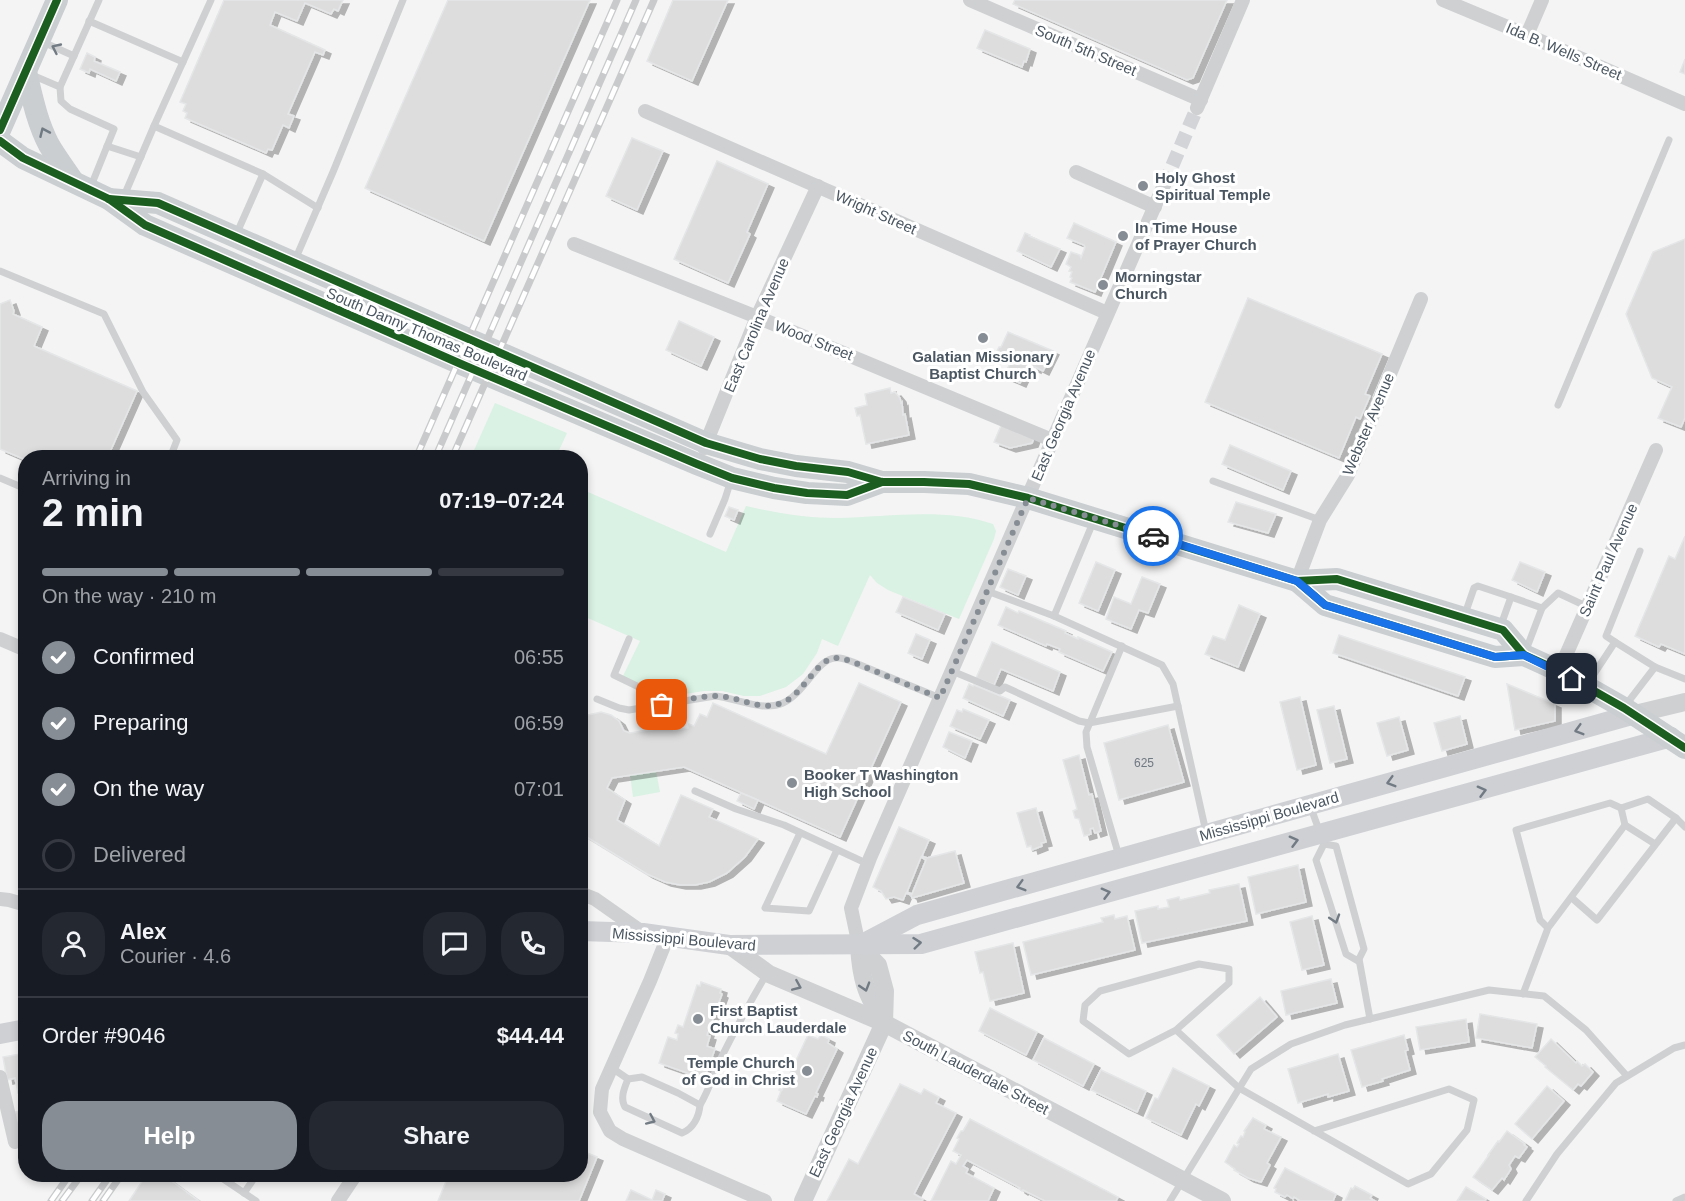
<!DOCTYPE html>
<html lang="en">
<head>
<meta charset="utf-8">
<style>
	body { margin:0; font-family:Helvetica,sans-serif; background:#242831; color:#f1f3f6; height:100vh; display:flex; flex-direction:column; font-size:22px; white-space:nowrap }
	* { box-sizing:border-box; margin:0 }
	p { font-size:20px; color:#9ea1a6 }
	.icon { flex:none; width:33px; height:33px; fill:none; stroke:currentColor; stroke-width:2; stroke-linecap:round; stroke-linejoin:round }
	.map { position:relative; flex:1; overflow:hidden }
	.sheet { position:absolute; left:18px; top:450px; width:570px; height:732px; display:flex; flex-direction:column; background:#171b24; border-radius:24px; box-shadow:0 3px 9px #0003 }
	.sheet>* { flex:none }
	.pin { position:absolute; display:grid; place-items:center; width:51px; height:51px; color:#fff; margin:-26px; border-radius:12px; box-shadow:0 3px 9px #0006 }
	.courier { position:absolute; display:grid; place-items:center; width:60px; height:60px; margin:-30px; border:4px solid #1a73e8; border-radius:50%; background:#fff; color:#222; box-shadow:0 2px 8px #0007 }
	.head em { font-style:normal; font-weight:800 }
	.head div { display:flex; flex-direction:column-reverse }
	.head { display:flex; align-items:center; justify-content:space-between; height:102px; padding:0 24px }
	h1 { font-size:39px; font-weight:800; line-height:45px }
	.bar { display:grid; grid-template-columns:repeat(4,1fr); gap:9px 6px; align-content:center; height:72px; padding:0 24px }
	.bar i { height:8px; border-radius:4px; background:#363941 }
	.bar .selected { background:#868d94 }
	.bar p { grid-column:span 4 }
	.line { display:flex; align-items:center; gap:15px; padding:0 24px; border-top:2px solid #363941 }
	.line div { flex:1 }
	.round { display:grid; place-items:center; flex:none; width:63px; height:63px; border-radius:24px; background:#242831 }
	ol { padding:0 24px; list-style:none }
	li { display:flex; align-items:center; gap:18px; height:66px }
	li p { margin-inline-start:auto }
	li .icon { padding:6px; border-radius:50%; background:#868d94; color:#fff; stroke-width:4 }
	li:last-child { color:#9ea1a6 }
	li i { width:33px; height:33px; border:3px solid #363941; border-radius:50% }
	.button { display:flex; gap:12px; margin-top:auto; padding:12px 24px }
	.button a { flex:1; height:69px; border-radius:24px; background:#868d94; color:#fff; font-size:24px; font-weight:800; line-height:69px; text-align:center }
	.button a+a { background:#242831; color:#f1f3f6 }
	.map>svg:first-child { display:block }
</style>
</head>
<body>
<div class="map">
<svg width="1685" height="1201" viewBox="0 0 1685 1201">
	<defs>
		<filter id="shadow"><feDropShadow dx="6" dy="4" stdDeviation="0" flood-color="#0004"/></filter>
	</defs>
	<rect width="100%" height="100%" fill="#f4f4f4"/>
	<g fill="#d9f2e3">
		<polygon points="495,403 567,433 556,457 471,457"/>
		<path d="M 581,489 L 726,552 L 746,506 C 776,513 807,518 837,518 C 888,517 944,507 993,524 L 996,531 L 994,539 L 959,619 L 888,590 L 877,583 L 870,575 L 838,646 L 822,639 L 817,653 L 803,674 L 786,687 L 760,696 L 744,696 L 722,691 L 704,691 L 666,697 L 622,678 L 640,641 L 581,615 Z"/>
		<polygon points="656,771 660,792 633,797 630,775"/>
	</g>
	<g fill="#ddddde" stroke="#e5e6e7" stroke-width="1.5" fill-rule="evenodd" filter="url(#shadow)">
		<polygon points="224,0 343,0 338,11 334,9 331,14 305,3 297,21 275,12 270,25 325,50 323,55 315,52 288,114 294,116 289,128 283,125 272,150 268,149 266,153 185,118 187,113 183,111 186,104 180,102"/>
		<polygon points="448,0 590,0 484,241 365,188"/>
		<polygon points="673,0 728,0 692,81 647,61"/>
		<polygon points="1015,0 1227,0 1193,78 1187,80 1013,4"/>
		<polygon points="985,30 1030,49 1026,62 1024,61 1022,67 977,48"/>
		<polygon points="87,53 95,57 94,61 120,72 116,81 90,69 89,73 80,69"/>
		<polygon points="1685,59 1685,74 1680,72"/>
		<polygon points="632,138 663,151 637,210 606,196"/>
		<polygon points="717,161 768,184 747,232 750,234 728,283 674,259"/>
		<polygon points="1074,223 1116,242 1095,292 1070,282 1072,278 1070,277 1072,272 1069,271 1071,267 1066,264 1071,252 1080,255 1081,258 1085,247 1084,245 1067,238"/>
		<polygon points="1025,233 1030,235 1029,236 1060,249 1051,267 1017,251"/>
		<polygon points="1685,239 1685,418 1681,427 1658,418 1672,387 1652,378 1626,314 1653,252"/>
		<polygon points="1248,298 1382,354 1365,394 1370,396 1360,419 1356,417 1339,458 1205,402"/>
		<polygon points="10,300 14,311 13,314 42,327 34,346 137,391 110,452 115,454 113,458 26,458 26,460 0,449 0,304"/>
		<polygon points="679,321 714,337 701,366 666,350"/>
		<polygon points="1008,332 1053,351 1043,371 1035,367 1035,369 1028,366 1020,383 1004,376 1013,357 997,351 999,347 1001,347"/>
		<polygon points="890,388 891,393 895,392 900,398 901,403 902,402 903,415 905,414 909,435 866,444 860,415 857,416 855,408 867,405 865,394"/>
		<polygon points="1003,421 1035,435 1032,443 1010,448 994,442"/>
		<polygon points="1230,445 1291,471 1283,490 1222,464"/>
		<polygon points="1236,502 1276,514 1268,533 1228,522"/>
		<polygon points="729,507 738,510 734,520 725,516"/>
		<polygon points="1685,536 1685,654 1661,644 1659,647 1635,636 1669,556 1675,559"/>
		<polygon points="1096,562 1115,570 1098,611 1079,603"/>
		<polygon points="1520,562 1545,572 1537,592 1512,580"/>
		<polygon points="1008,569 1026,576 1018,595 1000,587"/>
		<polygon points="1142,577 1160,584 1148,613 1139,610 1131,629 1106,619 1114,597 1131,604"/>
		<polygon points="903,597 945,614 938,630 896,612"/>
		<polygon points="1239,605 1260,614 1238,667 1205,654 1213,636 1225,640"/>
		<polygon points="1006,607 1018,613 1019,611 1066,631 1065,633 1078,639 1078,637 1112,652 1103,671 1059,652 1060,649 1047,644 1046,646 998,625"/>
		<polygon points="916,634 930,640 922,659 908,653"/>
		<polygon points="1339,635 1465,677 1458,696 1333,653"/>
		<polygon points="992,642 1060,672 1053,691 1001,669 994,685 976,678"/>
		<polygon points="859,683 901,702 840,837 684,767 612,778 607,788 625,800 617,820 659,846 681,795 713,809 709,817 758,839 745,857 727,873 709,882 695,885 680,885 665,882 647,874 580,833 582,712 588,715 601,712 611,715 619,721 624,731 630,733 674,726 674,730 688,728 689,724 694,726 700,714 707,717 713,703 826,754"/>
		<polygon points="969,684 973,686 974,685 1010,700 1003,716 963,698"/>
		<polygon points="1507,684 1555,704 1555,721 1515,730"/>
		<polygon points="1300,697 1316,765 1297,770 1280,702"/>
		<polygon points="1334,706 1347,759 1330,763 1317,710"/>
		<polygon points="963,709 989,720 980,739 950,726 957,710 962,712"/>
		<polygon points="1460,716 1467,744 1442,751 1434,723"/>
		<polygon points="1399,717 1408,750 1387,756 1377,723"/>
		<polygon points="1168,725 1184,782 1119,800 1104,743"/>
		<polygon points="949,732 972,741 965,758 943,747"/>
		<polygon points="1079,755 1089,795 1092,794 1101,831 1095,833 1093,828 1090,829 1091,834 1084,836 1079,819 1075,818 1073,811 1077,809 1063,760"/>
		<polygon points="741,793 758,800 754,809 737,801"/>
		<polygon points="1036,808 1046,842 1041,843 1042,846 1032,850 1031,846 1027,847 1017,813"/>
		<path d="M 899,827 L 929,840 L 922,856 L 927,858 L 955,851 L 964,883 L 912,898 L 911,895 L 906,893 L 903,900 L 894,897 L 886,899 L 881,891 L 873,887 ZM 921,857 L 926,860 L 912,894 L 907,892 Z"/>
		<polygon points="1298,865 1306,902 1256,914 1248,877"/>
		<polygon points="1239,884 1247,921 1142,943 1135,911 1158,906 1158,909 1169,907 1167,900 1179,897 1180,900 1210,893 1209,890"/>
		<polygon points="1114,915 1115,919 1127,916 1135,950 1031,975 1023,942 1103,922 1101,918"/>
		<polygon points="1312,916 1324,965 1302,970 1290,922"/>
		<polygon points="1013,943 1024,993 990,1001 983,972 980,973 975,952"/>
		<polygon points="1331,979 1337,1003 1286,1015 1281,991"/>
		<polygon points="701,982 721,989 720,993 722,994 707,1035 710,1036 707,1046 715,1049 704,1079 659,1063 668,1037 677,1040 678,1034 675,1033 678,1025 683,1027 697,985 700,986"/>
		<polygon points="1260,997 1277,1017 1234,1054 1217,1035"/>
		<polygon points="990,1008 1037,1032 1026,1055 979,1031"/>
		<polygon points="1480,1014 1537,1024 1532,1048 1476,1038"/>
		<polygon points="1466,1019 1469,1042 1420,1050 1416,1027"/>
		<polygon points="808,1035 818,1039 821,1035 829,1039 828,1043 837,1049 816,1093 818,1094 817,1097 815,1096 806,1114 777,1101 781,1091 779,1090 780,1089 782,1090"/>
		<polygon points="1404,1035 1408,1050 1405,1051 1410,1070 1382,1079 1383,1081 1362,1087 1351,1050"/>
		<polygon points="1044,1038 1094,1064 1083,1086 1033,1060"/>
		<polygon points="1551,1039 1576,1063 1577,1061 1582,1066 1585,1064 1593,1072 1581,1086 1578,1084 1573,1090 1545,1067 1546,1066 1535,1057"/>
		<polygon points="26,1053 26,1091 18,1093 15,1078 7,1080 3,1057"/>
		<polygon points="1338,1054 1349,1091 1328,1097 1328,1094 1298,1103 1288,1069"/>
		<polygon points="1173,1068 1209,1086 1199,1106 1196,1104 1181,1135 1146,1118 1155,1098 1158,1099"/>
		<polygon points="1101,1070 1146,1091 1137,1112 1091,1090"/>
		<polygon points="900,1084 921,1094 924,1089 939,1097 936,1103 956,1113 914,1194 923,1199 922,1201 827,1201 849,1159 858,1164"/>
		<polygon points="1547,1086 1564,1101 1532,1139 1515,1124"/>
		<polygon points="21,1107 26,1107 26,1156 23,1157 14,1112 22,1111"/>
		<polygon points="1253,1118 1266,1125 1264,1129 1281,1137 1267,1163 1270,1165 1261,1182 1248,1178 1234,1170 1235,1169 1225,1162 1234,1145 1237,1147 1239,1144 1237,1143 1241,1136 1243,1137 1245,1132 1244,1131"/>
		<polygon points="970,1119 1118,1197 1116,1201 1045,1201 1023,1190 1022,1191 1019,1189 1020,1188 967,1160 963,1166 968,1169 966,1173 994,1188 988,1201 931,1201 951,1161 956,1164 961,1155 953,1151 959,1139 957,1138 961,1131 963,1131"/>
		<polygon points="1507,1131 1525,1144 1524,1145 1527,1147 1519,1158 1515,1156 1509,1165 1511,1169 1504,1180 1502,1178 1492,1190 1473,1177 1489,1155 1488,1155 1498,1141 1499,1142"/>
		<polygon points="580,1150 597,1157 579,1201 438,1201 449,1174 580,1174"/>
		<polygon points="1285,1168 1336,1194 1333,1201 1298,1201 1299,1200 1294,1197 1293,1199 1287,1195 1285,1197 1275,1192 1276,1189 1274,1188"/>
		<polygon points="147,1174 162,1174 199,1201 129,1201"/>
		<polygon points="1355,1186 1372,1195 1370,1198 1375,1201 1345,1201 1351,1188 1353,1189"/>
		<polygon points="1466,1187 1486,1199 1485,1201 1457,1201"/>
		<polygon points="631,1190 652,1200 656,1190 665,1194 662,1201 626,1201"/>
	</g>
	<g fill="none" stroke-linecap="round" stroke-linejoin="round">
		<polyline stroke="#d2d4d7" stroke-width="14" stroke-dasharray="14 7" stroke-linecap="butt" points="1164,185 1197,108"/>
		<g stroke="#ced0d2" stroke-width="7">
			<polyline points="211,0 154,126 263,174 318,208"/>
			<polyline points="89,21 183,62"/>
			<polyline points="43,42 74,56"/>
			<polyline points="32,75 60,87"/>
			<polyline points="107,146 141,157"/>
			<polyline points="91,186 114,129 70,109 61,101 60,87 99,0"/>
			<polyline points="124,196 154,126"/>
			<polyline points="236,235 263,174"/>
			<polyline points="295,260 333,172 403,0"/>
			<polyline points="0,271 104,314 143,392 177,440 170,458"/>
			<polyline points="1558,405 1669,140"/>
			<polyline points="0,478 26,489"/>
			<polyline points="1213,481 1320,520"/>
			<polyline points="710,534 725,499 731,480"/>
			<polyline points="987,591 1054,616 1162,665 1173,684 1206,832"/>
			<polyline points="1465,614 1474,588 1478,586 1511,597"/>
			<polyline points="1054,616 1094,520"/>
			<polyline points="1501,625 1511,597 1542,608"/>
			<polyline points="629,639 614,675 672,703"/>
			<polyline points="1615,642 1606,636 1640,551"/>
			<polyline points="1526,650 1542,608 1558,593 1588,607"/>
			<polyline points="1655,667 1685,679"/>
			<polyline points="952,671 1000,691 1005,687 1079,721 1089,723 1178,706"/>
			<polyline points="1588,683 1615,642 1655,667 1625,706"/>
			<path d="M 597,699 L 619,708 L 629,710 L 715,696 C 737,698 762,712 783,703 C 804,694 817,659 835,658 C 841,657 847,660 853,662 L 940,698"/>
			<polyline points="695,791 736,809 784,825 868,864"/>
			<polyline points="1311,808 1324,844 1316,860 1346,954 1358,961 1364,949 1336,846 1324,844"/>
			<polyline points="1621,808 1648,799 1676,818 1685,827"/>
			<polyline points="1625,825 1655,844"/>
			<polyline points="800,833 765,908 809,911 837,850"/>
			<polyline points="1119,856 1087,747 1086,732 1122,646"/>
			<polyline points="1572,898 1597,920 1676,818"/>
			<polyline points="1359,959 1370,1019"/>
			<polyline points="1523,994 1548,928 1540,920 1516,830 1610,803 1621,808 1625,825 1548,928"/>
			<polyline points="1176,1030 1129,1054 1083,1021 1085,1005 1100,991 1199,964 1229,969 1229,983 1176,1030 1239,1088 1408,1184 1431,1174 1467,1130 1474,1100 1449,1089 1314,1131"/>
			<path d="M 612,1068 L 628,1079 L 642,1077 L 678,1093 L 700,1105 C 699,1117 693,1129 682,1133 L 625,1107 C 620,1098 624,1089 628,1079"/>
			<path d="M 700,1105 C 709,1090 714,1073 721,1058 C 735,1030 750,1002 766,975"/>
			<polyline points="216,1174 256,1201"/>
			<polyline points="244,1193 257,1174"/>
			<polyline points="1170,1201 1251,1069 1291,1044 1345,1025 1489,990 1544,996 1586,1030 1627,1076"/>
			<polyline points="1526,1201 1557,1154 1616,1083 1674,1048 1685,1045"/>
			<polyline points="1676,1201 1685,1197"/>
		</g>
		<g stroke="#ced0d2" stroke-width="14">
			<polyline points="970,0 1201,100"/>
			<polyline points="1443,0 1527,35 1685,104"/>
			<polyline points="1527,35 1542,0"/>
			<polyline points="1197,108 1243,0"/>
			<polyline points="645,111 1107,313"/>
			<polyline points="1076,172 1155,207"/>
			<polyline points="574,244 757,317 1052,440"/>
			<polyline points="704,448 757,317 818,186"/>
			<polyline points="1297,581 1320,520 1348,475 1421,299"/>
			<polyline points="0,639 26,650"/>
			<polyline points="1559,671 1656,450"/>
			<polyline points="580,893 595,899 642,932"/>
			<polyline points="0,899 9,900 26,905"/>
			<polyline points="668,936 650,981 602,1089 600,1112 610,1131 623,1139 765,1201"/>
			<polyline points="859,946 851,908 870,858 1164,185"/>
			<polyline points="0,1077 15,1142"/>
			<polyline points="338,1201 356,1174"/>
		</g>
		<g stroke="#ced0d2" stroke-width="18">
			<polyline points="1635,714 1685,702"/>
			<polyline points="729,945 769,974 884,1023 1222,1201"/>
			<path d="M 859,946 C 861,980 866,994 884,1023"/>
			<polyline points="803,1201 884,1023 885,991 878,965 859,946"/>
		</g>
		<g stroke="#ced0d4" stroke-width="20">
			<polyline points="580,931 643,933 729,945 921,944 1671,737"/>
			<polyline points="862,944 917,915 1635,714"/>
			<polyline points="0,1034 26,1029"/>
		</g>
		<g stroke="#caced1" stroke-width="22">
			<path d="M 26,72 C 32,97 37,122 49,145 C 56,157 65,169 73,181"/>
			<polyline points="0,130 57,0"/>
			<polyline points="0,141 23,158 109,199 145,225 461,364 697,464 732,478 774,488 807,493 847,495 882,482"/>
			<polyline points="109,199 158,203 706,443 760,459 796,466 848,472 882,482 924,482 969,484 1028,498 1297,581 1337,579 1503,630 1524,655 1559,671 1624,708 1685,748"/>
			<polyline points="1297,581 1325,605 1495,657 1524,655"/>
		</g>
		<g stroke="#c9cacc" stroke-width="7">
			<g id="rail">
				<polyline points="416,458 617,0"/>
				<polyline points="435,458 636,0"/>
				<polyline points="452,458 654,0"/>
				<polyline points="51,1201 70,1174"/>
				<polyline points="62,1201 82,1174"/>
				<polyline points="92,1201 111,1174"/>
				<polyline points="103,1201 122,1174"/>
			</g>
		</g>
		<use href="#rail" stroke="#fff" stroke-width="4.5" stroke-dasharray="14" stroke-linecap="butt"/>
		<g stroke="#fff" stroke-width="11">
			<g id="cycleway">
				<polyline points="0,130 57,0"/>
				<polyline points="0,141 23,158 109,199 145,225 461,364 697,464 732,478 774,488 807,493 847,495 882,482"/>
				<polyline points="109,199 158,203 706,443 760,459 796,466 848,472 882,482 924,482 969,484 1028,498 1297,581 1337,579 1503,630 1524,655 1559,671 1624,708 1685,748"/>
				<polyline points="1297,581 1325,605 1495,657 1524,655"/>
			</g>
		</g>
		<use href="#cycleway" stroke="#1b5e20" stroke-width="8"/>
	</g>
	<defs><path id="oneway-chevron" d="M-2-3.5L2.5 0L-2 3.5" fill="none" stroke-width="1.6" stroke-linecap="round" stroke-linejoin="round" transform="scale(1.5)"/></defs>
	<g stroke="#727b83">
		<use href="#oneway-chevron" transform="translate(56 48) rotate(-155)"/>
		<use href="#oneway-chevron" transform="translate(1335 919) rotate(72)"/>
		<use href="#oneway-chevron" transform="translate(797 986) rotate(23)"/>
		<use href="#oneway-chevron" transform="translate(865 987) rotate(73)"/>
		<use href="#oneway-chevron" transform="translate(651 1120) rotate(24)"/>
	</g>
	<use stroke="#707a83" href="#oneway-chevron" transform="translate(44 132) rotate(-114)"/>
	<g stroke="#727b84">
		<use href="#oneway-chevron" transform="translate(1579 730) rotate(164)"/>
		<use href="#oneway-chevron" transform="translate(1391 782) rotate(164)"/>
		<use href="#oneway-chevron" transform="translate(1482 791) rotate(-15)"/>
		<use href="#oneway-chevron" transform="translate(1294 841) rotate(-15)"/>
		<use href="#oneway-chevron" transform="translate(1021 886) rotate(164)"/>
		<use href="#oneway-chevron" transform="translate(1106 893) rotate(-15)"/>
		<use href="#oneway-chevron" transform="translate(917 943) rotate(-6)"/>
	</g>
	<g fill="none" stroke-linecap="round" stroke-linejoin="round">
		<path stroke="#868d94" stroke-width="6" stroke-dasharray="0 10.8" d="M 662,705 C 679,702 698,696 716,696 C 739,696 761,713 784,702 C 803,694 817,659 835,658 C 841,658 847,660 853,662 L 940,698 L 1028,498 L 1153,536"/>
		<polyline stroke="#1a73e8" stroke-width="8" points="1153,536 1297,581 1325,605 1495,657 1524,655 1572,679"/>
	</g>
	<g fill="#868d94" stroke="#fff" stroke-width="2">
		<circle cx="1143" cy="186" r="6"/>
		<circle cx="1123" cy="236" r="6"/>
		<circle cx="1103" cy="285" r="6"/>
		<circle cx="983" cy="338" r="6"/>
		<circle cx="792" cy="783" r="6"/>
		<circle cx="698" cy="1019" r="6"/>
		<circle cx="807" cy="1071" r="6"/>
	</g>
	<g text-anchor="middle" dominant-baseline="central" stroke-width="6" stroke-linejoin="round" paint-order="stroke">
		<g font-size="12" fill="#707881">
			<text x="1144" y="763">625</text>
		</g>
		<g font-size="15" fill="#4a5661" stroke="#fff">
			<text transform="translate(1086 50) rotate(23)">South 5th Street</text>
			<text transform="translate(1564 51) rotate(23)">Ida B. Wells Street</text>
			<text transform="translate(876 212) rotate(24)">Wright Street</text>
			<text transform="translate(756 325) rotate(-67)">East Carolina Avenue</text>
			<text transform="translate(427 334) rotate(23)">South Danny Thomas Boulevard</text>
			<text transform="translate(814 340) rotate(22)">Wood Street</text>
			<text transform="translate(1063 415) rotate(-67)">East Georgia Avenue</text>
			<text transform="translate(1368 424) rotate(-67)">Webster Avenue</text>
			<text transform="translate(1608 560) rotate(-66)">Saint Paul Avenue</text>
			<text transform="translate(1269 816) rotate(-16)">Mississippi Boulevard</text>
			<text transform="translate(684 939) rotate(5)">Mississippi Boulevard</text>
			<text transform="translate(976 1072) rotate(28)">South Lauderdale Street</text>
			<text transform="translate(843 1112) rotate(-65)">East Georgia Avenue</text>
		</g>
		<g font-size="15" font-weight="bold" fill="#4a5661" stroke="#fff" text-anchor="start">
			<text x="1155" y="177">Holy Ghost<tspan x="1155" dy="17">Spiritual Temple</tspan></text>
			<text x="1135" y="227">In Time House<tspan x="1135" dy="17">of Prayer Church</tspan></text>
			<text x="1115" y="276">Morningstar<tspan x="1115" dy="17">Church</tspan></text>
			<text x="983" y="356" text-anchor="middle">Galatian Missionary<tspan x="983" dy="17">Baptist Church</tspan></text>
			<text x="804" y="774">Booker T Washington<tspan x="804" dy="17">High School</tspan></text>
			<text x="710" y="1010">First Baptist<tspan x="710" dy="17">Church Lauderdale</tspan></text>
			<text x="795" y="1062" text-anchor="end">Temple Church<tspan x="795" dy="17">of God in Christ</tspan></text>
		</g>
	</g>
</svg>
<div class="pin" style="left:662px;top:705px;background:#ea580c"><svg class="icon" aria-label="bag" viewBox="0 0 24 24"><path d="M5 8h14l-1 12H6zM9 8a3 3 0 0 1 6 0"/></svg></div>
<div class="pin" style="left:1572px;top:679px;background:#1f2937"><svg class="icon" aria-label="home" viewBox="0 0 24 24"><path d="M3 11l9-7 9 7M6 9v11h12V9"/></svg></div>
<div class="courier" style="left:1153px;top:536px"><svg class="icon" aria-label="car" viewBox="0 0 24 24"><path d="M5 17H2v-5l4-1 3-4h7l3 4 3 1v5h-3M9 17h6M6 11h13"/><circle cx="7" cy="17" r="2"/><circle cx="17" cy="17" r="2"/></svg></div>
<section class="sheet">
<div class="head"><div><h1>2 min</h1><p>Arriving in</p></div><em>07:19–07:24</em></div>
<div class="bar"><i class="selected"></i><i class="selected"></i><i class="selected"></i><i></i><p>On the way · 210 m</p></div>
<ol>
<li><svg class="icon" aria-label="check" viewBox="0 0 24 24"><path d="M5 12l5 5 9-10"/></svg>Confirmed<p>06:55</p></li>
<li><svg class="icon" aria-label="check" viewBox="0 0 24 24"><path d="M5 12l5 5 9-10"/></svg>Preparing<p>06:59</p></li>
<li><svg class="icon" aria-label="check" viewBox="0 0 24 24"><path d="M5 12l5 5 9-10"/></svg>On the way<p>07:01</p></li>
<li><i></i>Delivered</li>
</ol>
<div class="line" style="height:108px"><a class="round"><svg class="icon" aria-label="person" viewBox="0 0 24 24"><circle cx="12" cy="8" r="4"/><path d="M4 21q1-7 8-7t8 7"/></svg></a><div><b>Alex</b><p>Courier · 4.6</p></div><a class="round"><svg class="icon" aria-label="chat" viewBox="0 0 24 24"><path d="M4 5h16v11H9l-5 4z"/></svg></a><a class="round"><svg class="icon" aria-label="phone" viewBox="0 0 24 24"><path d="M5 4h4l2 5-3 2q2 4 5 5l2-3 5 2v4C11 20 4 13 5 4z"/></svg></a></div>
<div class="line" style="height:78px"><div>Order #9046</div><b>$44.44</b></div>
<div class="button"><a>Help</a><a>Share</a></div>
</section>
</div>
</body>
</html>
